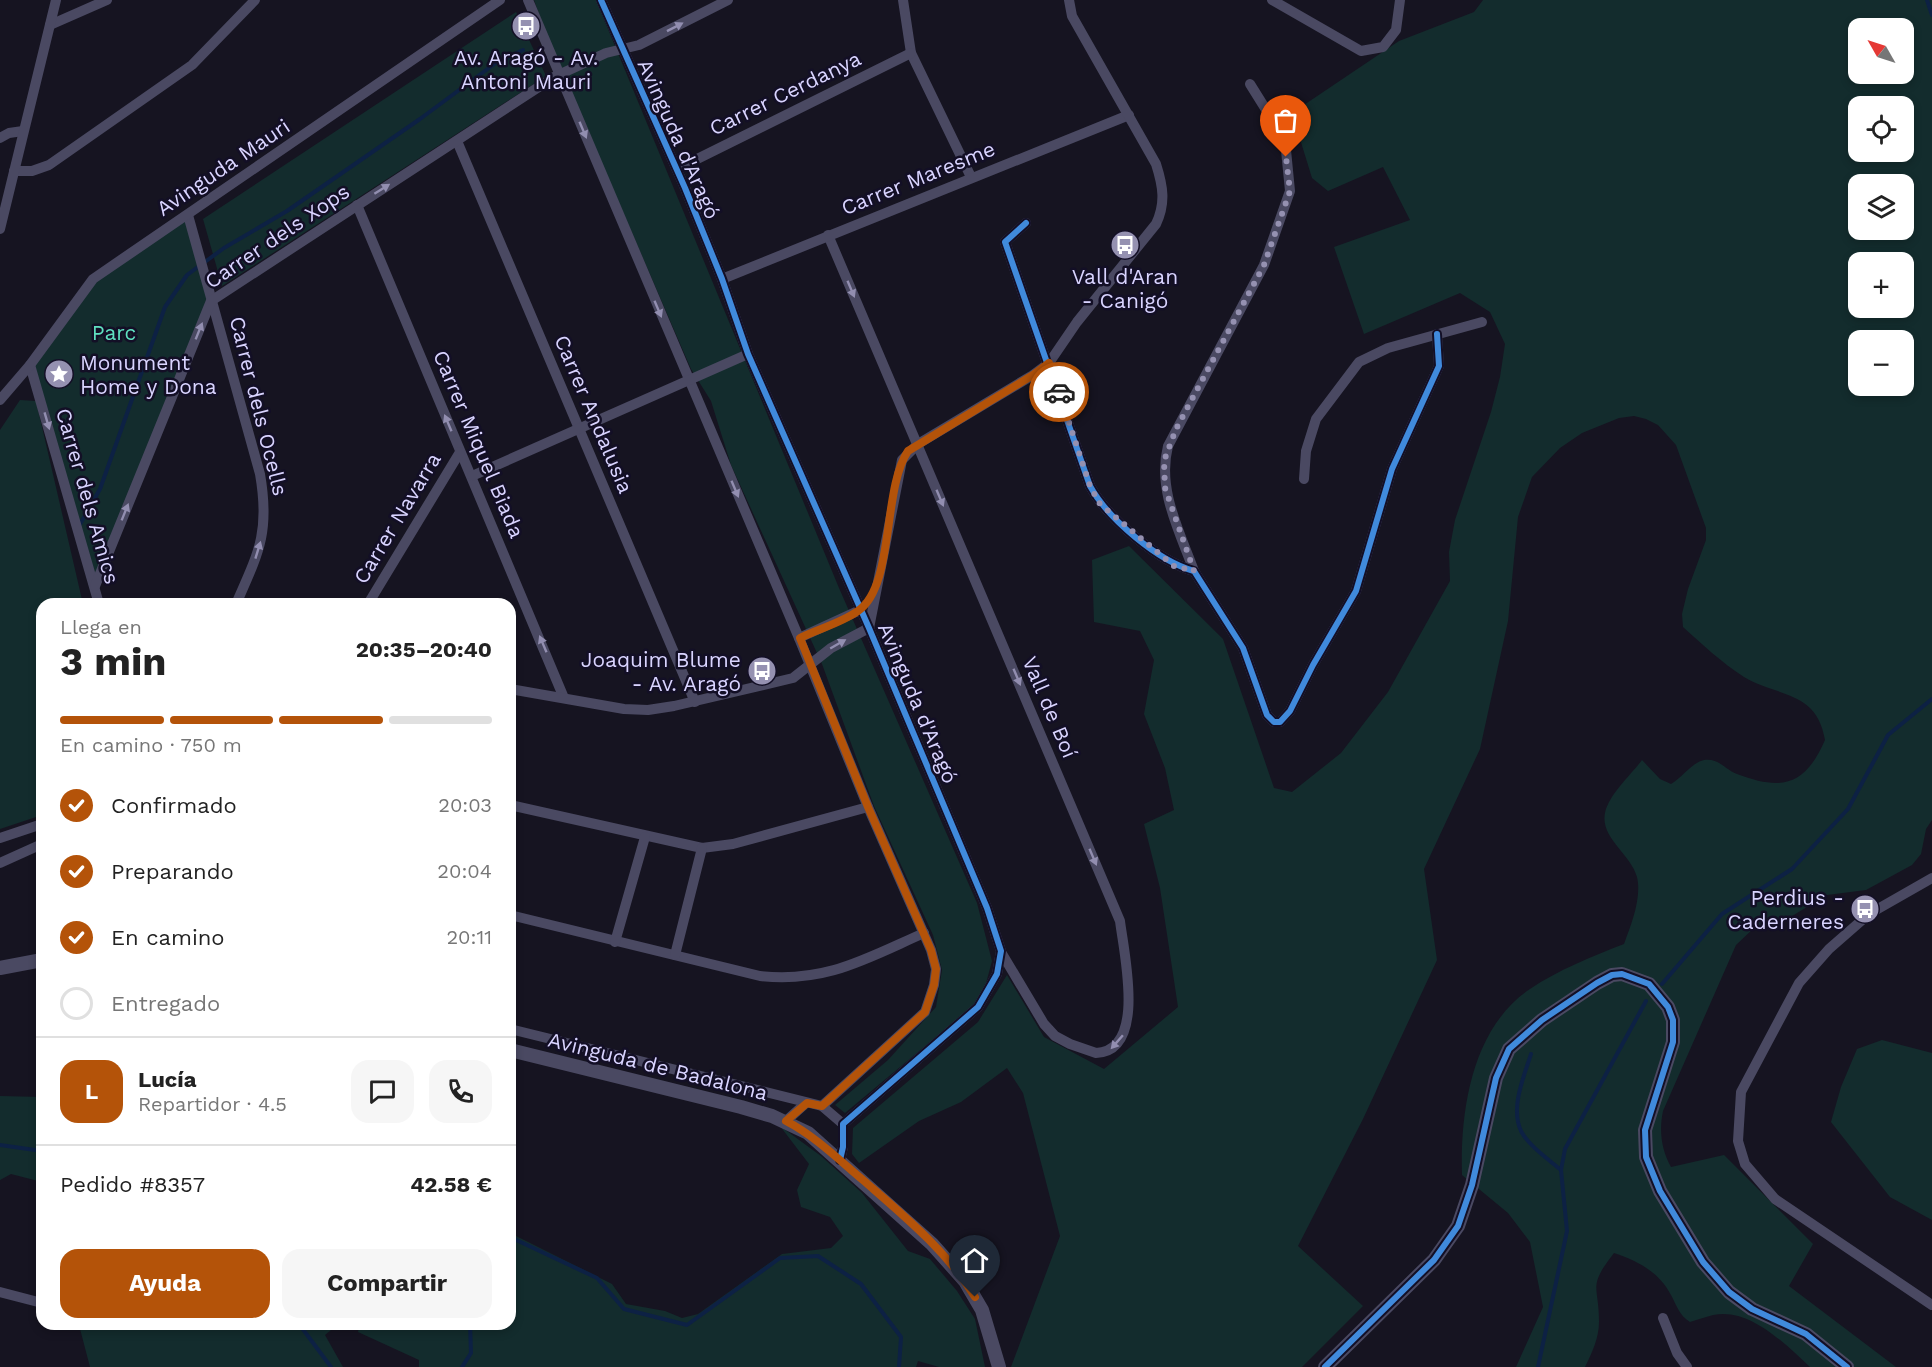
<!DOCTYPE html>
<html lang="es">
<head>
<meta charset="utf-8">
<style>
	body { margin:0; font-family:"Work Sans",sans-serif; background:#f6f6f6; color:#222; height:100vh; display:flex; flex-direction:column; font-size:22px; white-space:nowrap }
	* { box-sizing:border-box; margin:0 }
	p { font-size:20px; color:#767676 }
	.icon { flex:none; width:33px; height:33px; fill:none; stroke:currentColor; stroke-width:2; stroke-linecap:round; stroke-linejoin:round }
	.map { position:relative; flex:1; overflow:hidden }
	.drawer { position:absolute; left:36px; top:598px; width:480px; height:732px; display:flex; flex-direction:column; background:#fff; border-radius:18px; box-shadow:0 3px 9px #0003 }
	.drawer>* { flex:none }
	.needle { width:39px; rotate:309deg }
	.controls { position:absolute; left:1848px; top:18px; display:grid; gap:12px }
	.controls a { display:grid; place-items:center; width:66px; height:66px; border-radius:12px; background:#fff; box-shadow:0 3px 9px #0003; font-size:30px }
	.pin { position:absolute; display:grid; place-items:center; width:51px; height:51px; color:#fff; margin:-62px -26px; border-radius:50% 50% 50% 0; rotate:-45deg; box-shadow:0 0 6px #0007 }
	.pin .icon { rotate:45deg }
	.courier { position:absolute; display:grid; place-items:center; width:60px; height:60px; margin:-30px; border:4px solid #b45309; border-radius:50%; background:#fff; color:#222; box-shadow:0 2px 8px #0007 }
	.headline em { font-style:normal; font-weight:700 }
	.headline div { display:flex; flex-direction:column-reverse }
	.headline { display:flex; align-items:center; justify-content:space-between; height:102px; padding:0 24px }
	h1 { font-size:39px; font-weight:700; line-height:45px }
	.bar { display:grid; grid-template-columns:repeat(4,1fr); gap:9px 6px; align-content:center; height:72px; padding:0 24px }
	.bar i { height:8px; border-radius:4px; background:#e0e0e0 }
	.bar .on { background:#b45309 }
	.bar p { grid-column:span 4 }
	.line { display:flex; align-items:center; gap:15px; padding:0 24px; border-top:2px solid #e0e0e0 }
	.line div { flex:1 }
	.round { display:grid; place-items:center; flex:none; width:63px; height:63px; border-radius:18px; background:#f6f6f6 }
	ol { padding:0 24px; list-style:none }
	li { display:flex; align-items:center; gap:18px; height:66px }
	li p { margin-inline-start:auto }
	li .icon { padding:6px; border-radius:50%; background:#b45309; color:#fff; stroke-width:4 }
	li:last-child { color:#767676 }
	li i { width:33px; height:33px; border:3px solid #e0e0e0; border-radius:50% }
	.action { display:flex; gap:12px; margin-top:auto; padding:12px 24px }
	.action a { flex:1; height:69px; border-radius:18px; background:#b45309; color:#fff; font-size:24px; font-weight:700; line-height:69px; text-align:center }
	.action a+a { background:#f6f6f6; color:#222 }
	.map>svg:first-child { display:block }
</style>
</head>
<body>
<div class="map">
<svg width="1932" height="1367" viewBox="0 0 1932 1367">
	<rect width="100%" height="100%" fill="#161421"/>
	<g fill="#132c2d" fill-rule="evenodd">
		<polygon points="534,0 596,0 839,588 977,903 992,961 985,987 972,1007 845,1113 835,1105 888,1060 936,1007 942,970 933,935 874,806 822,664 731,465 711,401 691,369 548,39"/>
		<path d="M 1483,0 L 1932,0 L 1932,820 L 1926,829 L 1921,854 L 1912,865 L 1866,890 L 1827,895 L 1787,919 L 1755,927 L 1736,945 L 1663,1111 C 1659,1130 1661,1149 1671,1167 L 1724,1155 L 1813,1244 L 1789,1286 L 1896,1367 L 1810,1367 C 1786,1345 1750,1307 1713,1315 C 1705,1317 1697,1320 1690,1322 C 1679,1315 1677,1306 1671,1295 C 1659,1272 1638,1261 1614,1253 C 1587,1288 1599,1284 1599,1322 C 1599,1338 1592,1353 1585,1367 L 1516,1367 L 1543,1307 L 1530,1242 L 1508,1213 L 1462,1175 C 1460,1110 1472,1028 1530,989 C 1558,970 1593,956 1624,944 C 1631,925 1642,898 1637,877 C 1631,854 1600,838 1605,813 C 1609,794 1631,775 1642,760 L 1660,779 L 1671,784 C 1682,778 1691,763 1704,760 C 1719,758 1724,769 1737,774 C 1782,791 1805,786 1825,740 C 1817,690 1777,697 1744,677 C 1721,662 1703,645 1683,627 L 1682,614 L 1688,589 L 1706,540 L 1706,528 L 1676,445 L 1658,425 L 1646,419 L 1634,416 L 1619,418 L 1582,433 L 1560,448 L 1532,477 L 1518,517 L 1508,621 L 1480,749 L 1424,869 L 1437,960 L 1363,1119 L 1298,1246 L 1363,1306 L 1302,1367 L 1011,1367 L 1060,1236 L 1023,1093 L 1007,1068 L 961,1102 L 919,1121 L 859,1163 L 852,1154 L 853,1128 L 978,1022 L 1007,975 L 1044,1037 L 1104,1069 L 1178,1007 L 1160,888 L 1144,824 L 1174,810 L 1165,768 L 1144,714 L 1154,660 L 1140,631 L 1094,622 L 1092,560 L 1129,546 L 1223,639 L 1274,788 L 1292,792 L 1341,753 L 1388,692 L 1450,581 L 1449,552 L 1455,520 L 1491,412 L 1500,377 L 1505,344 L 1490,312 L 1460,293 L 1364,334 L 1334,247 L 1410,220 L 1383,167 L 1328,191 L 1312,178 L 1292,113 L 1399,41 L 1474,12 ZM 1858,28 L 1904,28 L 1904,74 L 1858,74 ZM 1858,106 L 1904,106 L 1904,152 L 1858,152 ZM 1858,184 L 1904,184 L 1904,230 L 1858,230 ZM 1858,262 L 1904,262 L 1904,308 L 1858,308 ZM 1858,340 L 1904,340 L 1904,386 L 1858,386 Z"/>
		<polygon points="516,12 546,76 222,286 203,219"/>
		<polygon points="188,215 211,301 95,586 30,365 93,279"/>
		<polygon points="20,400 36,401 83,604 42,604 42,815 0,829 0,430"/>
		<polygon points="1882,1040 1932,1053 1932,1220 1890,1197 1831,1122 1841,1087 1857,1049"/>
		<polygon points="0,1096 42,1097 42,1182 11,1174 0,1180"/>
		<polygon points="780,1126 821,1156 862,1193 908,1251 930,1259 957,1291 975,1319 985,1367 939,1367 918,1361 916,1367 419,1367 419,1360 358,1332 360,1324 510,1324 510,1233 612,1284 626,1304 665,1311 682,1318 698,1314 782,1254 831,1248 843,1236 830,1217 801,1207 797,1190 809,1164"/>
		<polygon points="79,1325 337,1325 325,1335 343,1367 90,1367"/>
	</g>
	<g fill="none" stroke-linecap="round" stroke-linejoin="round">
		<g stroke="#0d2144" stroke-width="4">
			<polyline points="1927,0 1932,15"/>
			<polyline points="79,526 100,489 165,307 187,275 224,248 287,211 420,119 497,62 523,50"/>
			<polyline points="1662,984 1722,914 1792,869 1848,809 1888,735 1932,699"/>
			<path d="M 1531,1054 C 1524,1076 1510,1108 1521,1131 C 1529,1146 1548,1159 1561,1170"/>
			<polyline points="0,1145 42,1151"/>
			<polyline points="510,1237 597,1278 624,1309 687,1325 780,1258 818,1256 861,1284 901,1337 899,1367"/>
			<polyline points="299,1324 331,1367"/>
			<polyline points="462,1367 471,1353 470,1324"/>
			<polyline points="1538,1367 1567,1231 1561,1170 1565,1149 1646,1001"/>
		</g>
		<g stroke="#4a4962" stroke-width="10">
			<polyline points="528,0 799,638 868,807 931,950 936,969 934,985 925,1012 822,1106"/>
			<polyline points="601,0 685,188 722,279 748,354 869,628 987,908 1001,951 997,974 978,1007 843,1124 843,1147 840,1160"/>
			<polyline points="903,0 911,53 971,177"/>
			<polyline points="1272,0 1361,51 1383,47 1396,30 1400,0"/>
			<polyline points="50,25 107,0"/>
			<polyline points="0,138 9,133 23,131"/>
			<polyline points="457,141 695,702"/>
			<polyline points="677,169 911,53"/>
			<polyline points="14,171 32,171 49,165 192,65 255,0"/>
			<polyline points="357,205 564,698"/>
			<path d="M 188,215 L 260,474 C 270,532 259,552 236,604"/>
			<path d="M 1026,223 L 1005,242 L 1090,486 C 1108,519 1158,561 1194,571 L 1243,648 L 1267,715 L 1274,722 L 1280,722 L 1290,711 L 1313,665 L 1356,591 L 1392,469 L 1439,366 L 1437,334"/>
			<polyline points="0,229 56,0"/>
			<path d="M 828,235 L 1120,921 C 1124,954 1147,1051 1096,1053 L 1070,1044 L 1055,1036 L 1044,1024 L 1001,952"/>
			<polyline points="722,279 1129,115"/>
			<polyline points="30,365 99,604"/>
			<polyline points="0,400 30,365 93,279 500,0"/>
			<polyline points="472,476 748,354"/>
			<polyline points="1304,479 1306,451 1316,419 1359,362 1388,348 1482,322"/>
			<path d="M 1194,571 C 1179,530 1157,489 1168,446 L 1264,265 L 1290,191 L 1285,140 L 1250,84"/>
			<polyline points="95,586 211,301 554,77 606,53 639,45 728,0"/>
			<polyline points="368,604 460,452"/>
			<path d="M 869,628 L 902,460 L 918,444 L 1033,375 L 1049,363 L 1077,322 L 1156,224 C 1166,203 1163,186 1156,164 L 1072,16 L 1069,0"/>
			<polyline points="799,638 860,610"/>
			<polyline points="510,689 624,709 648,710 674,706 793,678 831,648 869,628"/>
			<polyline points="510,805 702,848 733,844 868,807"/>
			<polyline points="0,838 42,824"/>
			<polyline points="0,863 42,844"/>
			<polyline points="1932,878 1869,914 1829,949 1799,983 1741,1092 1738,1141 1745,1164 1775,1199 1932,1305"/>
			<path d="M 510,915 L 760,976 C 826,983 865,959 924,933"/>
			<polyline points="615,942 645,837"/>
			<polyline points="675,955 702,848"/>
			<polyline points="510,1029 822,1106 843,1124"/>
			<polyline points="786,1121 806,1103"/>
			<polyline points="0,1292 42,1303"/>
			<polyline points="1663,1318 1677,1353 1687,1367"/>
		</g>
		<g stroke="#4a4962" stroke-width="14">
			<polyline points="0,968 42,960"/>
			<polyline points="510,1050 741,1107 772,1116 808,1133 932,1244 965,1281 982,1310 999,1367"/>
			<polyline points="1325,1367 1434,1260 1458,1226 1472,1185 1496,1078 1509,1049 1542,1020 1597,983 1612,975 1622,974 1649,984 1668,1007 1673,1020 1673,1042 1645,1130 1646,1157 1660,1191 1703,1262 1729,1292 1752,1309 1806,1334 1847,1367"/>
		</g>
		<g stroke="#130f26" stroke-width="10">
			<g id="cycleway">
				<polyline points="601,0 685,188 722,279 748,354 869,628 987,908 1001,951 997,974 978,1007 843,1124 843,1147 840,1160"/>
				<path d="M 1026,223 L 1005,242 L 1090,486 C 1108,519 1158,561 1194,571 L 1243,648 L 1267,715 L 1274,722 L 1280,722 L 1290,711 L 1313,665 L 1356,591 L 1392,469 L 1439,366 L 1437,334"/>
				<polyline points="1325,1367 1434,1260 1458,1226 1472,1185 1496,1078 1509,1049 1542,1020 1597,983 1612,975 1622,974 1649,984 1668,1007 1673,1020 1673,1042 1645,1130 1646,1157 1660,1191 1703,1262 1729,1292 1752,1309 1806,1334 1847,1367"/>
			</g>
		</g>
		<use href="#cycleway" stroke="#408adc" stroke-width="6"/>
	</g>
	<defs><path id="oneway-solid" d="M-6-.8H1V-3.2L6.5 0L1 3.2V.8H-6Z" transform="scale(1.5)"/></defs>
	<g fill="#928eb0">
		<use href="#oneway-solid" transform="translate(675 27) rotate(-27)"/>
		<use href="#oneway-solid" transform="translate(583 130) rotate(67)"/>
		<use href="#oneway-solid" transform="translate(382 189) rotate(-32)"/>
		<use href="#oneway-solid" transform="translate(851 289) rotate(67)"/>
		<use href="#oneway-solid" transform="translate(658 309) rotate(67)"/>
		<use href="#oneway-solid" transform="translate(199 331) rotate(-68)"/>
		<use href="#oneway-solid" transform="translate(47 421) rotate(74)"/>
		<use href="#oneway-solid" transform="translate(448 423) rotate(-113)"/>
		<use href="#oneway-solid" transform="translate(735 489) rotate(67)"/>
		<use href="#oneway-solid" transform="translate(940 498) rotate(67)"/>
		<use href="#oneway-solid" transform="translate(125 512) rotate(-68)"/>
		<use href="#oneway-solid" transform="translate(258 550) rotate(-73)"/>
		<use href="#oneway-solid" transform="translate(543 644) rotate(-113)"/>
		<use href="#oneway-solid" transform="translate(838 644) rotate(-30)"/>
		<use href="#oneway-solid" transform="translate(1017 677) rotate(67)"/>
		<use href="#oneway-solid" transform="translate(1093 857) rotate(67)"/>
		<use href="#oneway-solid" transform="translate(1117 1042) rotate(131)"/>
	</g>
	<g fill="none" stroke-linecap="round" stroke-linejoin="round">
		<polyline stroke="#9591b1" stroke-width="6" stroke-dasharray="0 10.8" points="1059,392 1090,486 1100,504 1174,566 1194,571 1165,488 1164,461 1176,429 1264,265 1290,191 1286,157"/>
		<path stroke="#b45309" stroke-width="8" d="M 975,1297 C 947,1251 903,1215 863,1180 C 838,1159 815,1136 786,1121 L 807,1103 L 822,1106 L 925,1012 L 934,985 L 936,969 L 931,950 L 868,807 L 800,638 C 818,629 841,623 858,611 C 895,586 882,489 908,451 L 1033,375 L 1049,363 L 1059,392"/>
	</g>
	<defs>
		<g id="bus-disc" transform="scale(1.5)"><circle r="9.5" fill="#9591b1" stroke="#130f26"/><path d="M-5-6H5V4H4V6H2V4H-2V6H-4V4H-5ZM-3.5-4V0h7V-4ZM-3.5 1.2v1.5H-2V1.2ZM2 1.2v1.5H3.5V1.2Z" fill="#fff"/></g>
		<g id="sight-disc" transform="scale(1.5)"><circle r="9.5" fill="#9591b1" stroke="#130f26"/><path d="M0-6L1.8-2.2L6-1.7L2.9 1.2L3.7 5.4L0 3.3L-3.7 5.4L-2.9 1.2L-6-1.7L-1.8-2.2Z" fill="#fff"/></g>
	</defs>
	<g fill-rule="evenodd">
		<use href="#bus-disc" x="526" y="26"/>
		<use href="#bus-disc" x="1125" y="245"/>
		<use href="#sight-disc" x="59" y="374"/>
		<use href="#bus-disc" x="762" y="671"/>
		<use href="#bus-disc" x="1865" y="909"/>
	</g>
	<g text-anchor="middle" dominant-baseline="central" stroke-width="5" stroke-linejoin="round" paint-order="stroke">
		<g font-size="21" fill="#d9d4ff" stroke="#130f26">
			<text x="526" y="57">Av. Aragó - Av.<tspan x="526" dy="24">Antoni Mauri</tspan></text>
			<text x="1125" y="276">Vall d'Aran<tspan x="1125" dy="24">- Canigó</tspan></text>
			<text x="80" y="362" text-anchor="start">Monument<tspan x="80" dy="24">Home y Dona</tspan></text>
			<text x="741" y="659" text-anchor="end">Joaquim Blume<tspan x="741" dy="24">- Av. Aragó</tspan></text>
			<text x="1844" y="897" text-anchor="end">Perdius -<tspan x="1844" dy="24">Caderneres</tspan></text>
		</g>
		<g font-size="21" fill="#d9d4ff" stroke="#130f26">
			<text transform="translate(785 93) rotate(-26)">Carrer Cerdanya</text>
			<text transform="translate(679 139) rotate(66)">Avinguda d'Aragó</text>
			<text transform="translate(223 167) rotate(-34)">Avinguda Mauri</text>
			<text transform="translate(918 178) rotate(-22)">Carrer Maresme</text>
			<text transform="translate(277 236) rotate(-34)">Carrer dels Xops</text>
			<text transform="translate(259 406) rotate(76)">Carrer dels Ocells</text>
			<text transform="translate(594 414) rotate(67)">Carrer Andalusia</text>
			<text transform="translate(479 444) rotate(67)">Carrer Miquel Biada</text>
			<text transform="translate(88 496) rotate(74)">Carrer dels Amics</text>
			<text transform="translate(397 518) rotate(-59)">Carrer Navarra</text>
			<text transform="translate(918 703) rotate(67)">Avinguda d'Aragó</text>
			<text transform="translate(1050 707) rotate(67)">Vall de Boí</text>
			<text transform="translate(658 1066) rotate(14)">Avinguda de Badalona</text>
		</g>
		<g font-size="21" fill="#5fe0c0" stroke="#130f26">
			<text x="114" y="332">Parc</text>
		</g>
	</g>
</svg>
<div class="controls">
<a><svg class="needle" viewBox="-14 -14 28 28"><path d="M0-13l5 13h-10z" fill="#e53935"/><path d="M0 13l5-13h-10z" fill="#767676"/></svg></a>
<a><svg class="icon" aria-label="locate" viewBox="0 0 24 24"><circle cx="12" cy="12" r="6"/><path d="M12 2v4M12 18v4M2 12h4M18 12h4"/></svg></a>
<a><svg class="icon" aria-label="layers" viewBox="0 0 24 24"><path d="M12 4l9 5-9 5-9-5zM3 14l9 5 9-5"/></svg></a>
<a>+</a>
<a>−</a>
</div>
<div class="pin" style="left:1286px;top:157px;background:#ea580c"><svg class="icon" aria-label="bag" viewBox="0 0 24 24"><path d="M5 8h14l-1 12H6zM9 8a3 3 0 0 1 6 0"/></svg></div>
<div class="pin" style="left:975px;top:1297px;background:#1f2937"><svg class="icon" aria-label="home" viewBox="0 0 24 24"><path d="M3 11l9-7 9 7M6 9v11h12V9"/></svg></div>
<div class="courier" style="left:1059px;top:392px"><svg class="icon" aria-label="car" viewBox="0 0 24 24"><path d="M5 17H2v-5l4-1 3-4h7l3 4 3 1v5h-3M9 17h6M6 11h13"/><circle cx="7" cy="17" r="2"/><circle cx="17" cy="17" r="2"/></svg></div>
<section class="drawer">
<div class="headline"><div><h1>3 min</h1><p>Llega en</p></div><em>20:35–20:40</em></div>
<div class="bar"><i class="on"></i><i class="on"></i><i class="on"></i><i></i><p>En camino · 750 m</p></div>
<ol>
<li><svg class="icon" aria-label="check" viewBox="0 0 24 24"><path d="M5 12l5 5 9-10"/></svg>Confirmado<p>20:03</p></li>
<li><svg class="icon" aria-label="check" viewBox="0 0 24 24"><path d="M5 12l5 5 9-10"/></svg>Preparando<p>20:04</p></li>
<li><svg class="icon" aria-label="check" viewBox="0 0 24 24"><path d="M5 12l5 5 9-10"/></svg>En camino<p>20:11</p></li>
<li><i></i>Entregado</li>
</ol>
<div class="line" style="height:108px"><b class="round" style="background:#b45309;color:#fff">L</b><div><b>Lucía</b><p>Repartidor · 4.5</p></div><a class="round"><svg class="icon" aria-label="chat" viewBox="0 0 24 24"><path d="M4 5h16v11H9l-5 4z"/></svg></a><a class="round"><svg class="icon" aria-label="phone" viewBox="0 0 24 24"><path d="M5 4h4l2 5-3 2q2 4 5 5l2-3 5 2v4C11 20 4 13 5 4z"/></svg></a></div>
<div class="line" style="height:78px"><div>Pedido #8357</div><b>42.58 €</b></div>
<div class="action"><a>Ayuda</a><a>Compartir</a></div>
</section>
</div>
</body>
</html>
